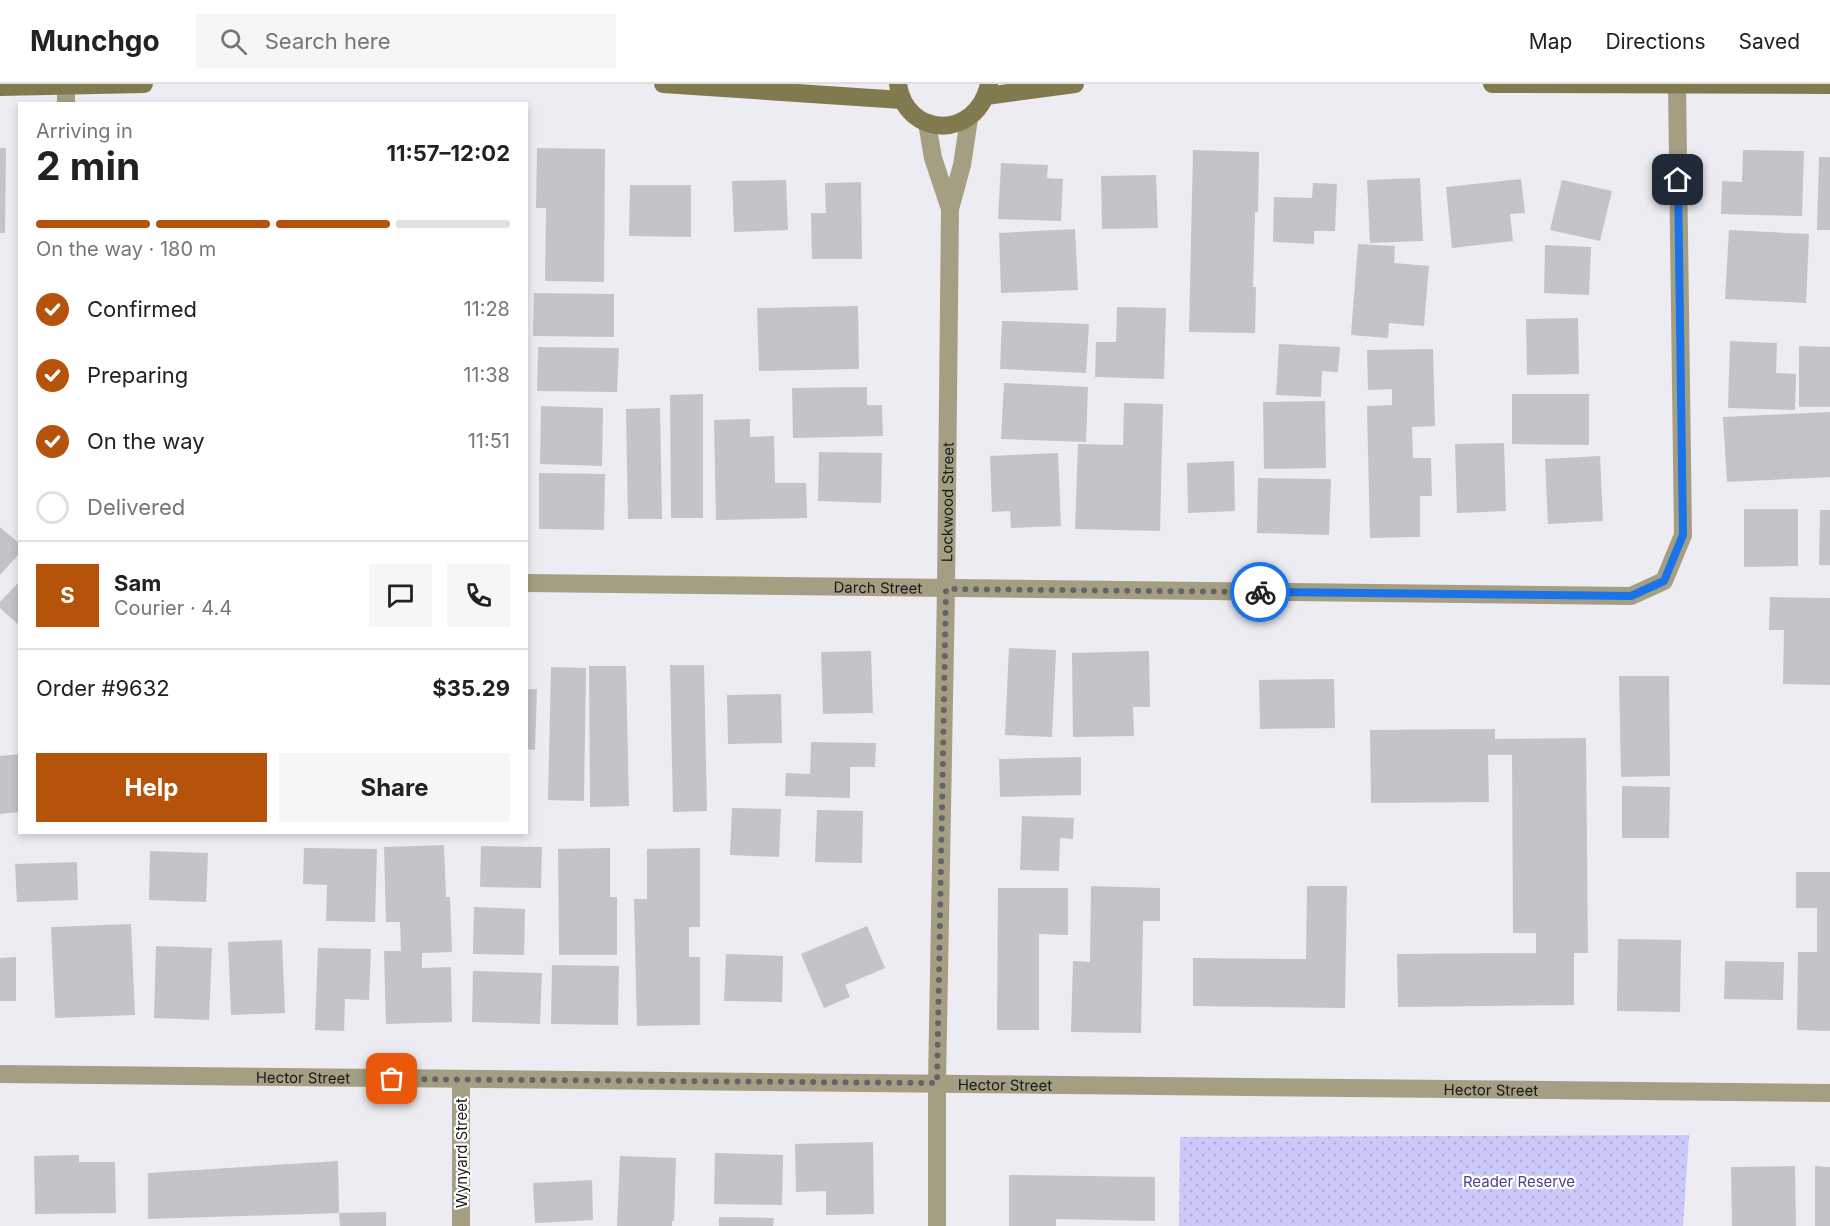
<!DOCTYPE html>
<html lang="en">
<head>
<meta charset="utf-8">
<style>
	body { margin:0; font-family:Inter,sans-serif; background:#f6f6f6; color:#222; height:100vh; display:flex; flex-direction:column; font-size:22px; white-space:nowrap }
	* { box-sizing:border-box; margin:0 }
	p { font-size:20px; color:#767676 }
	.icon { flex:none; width:33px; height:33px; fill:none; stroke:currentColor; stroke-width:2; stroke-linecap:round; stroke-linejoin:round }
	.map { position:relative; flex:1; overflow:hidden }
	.panel { position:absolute; left:18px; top:18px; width:510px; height:732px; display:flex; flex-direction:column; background:#fff; border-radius:0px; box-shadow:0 3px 9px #0003 }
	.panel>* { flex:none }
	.pin { position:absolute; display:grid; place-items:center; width:51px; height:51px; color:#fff; margin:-26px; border-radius:12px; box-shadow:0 3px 9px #0006 }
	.courier { position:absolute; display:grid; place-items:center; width:60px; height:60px; margin:-30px; border:4px solid #1a73e8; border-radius:50%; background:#fff; color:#222; box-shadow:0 2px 8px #0007 }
	.head em { font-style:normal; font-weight:700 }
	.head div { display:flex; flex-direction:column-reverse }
	.head { display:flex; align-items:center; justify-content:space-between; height:102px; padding:0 18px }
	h1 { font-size:39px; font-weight:700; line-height:45px }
	.bar { display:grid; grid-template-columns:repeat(4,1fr); gap:9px 6px; align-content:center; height:72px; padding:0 18px }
	.bar i { height:8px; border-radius:4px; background:#e0e0e0 }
	.bar .active { background:#b45309 }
	.bar p { grid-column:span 4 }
	.line { display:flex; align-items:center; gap:15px; padding:0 18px; border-top:2px solid #e0e0e0 }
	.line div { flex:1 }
	.round { display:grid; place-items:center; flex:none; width:63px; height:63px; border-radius:0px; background:#f6f6f6 }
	ol { padding:0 18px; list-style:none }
	li { display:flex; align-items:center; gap:18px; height:66px }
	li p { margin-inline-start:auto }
	li .icon { padding:6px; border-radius:50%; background:#b45309; color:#fff; stroke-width:4 }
	li:last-child { color:#767676 }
	li i { width:33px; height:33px; border:3px solid #e0e0e0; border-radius:50% }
	.primary-button { display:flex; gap:12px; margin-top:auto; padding:12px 18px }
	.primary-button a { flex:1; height:69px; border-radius:0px; background:#b45309; color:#fff; font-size:24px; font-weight:700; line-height:69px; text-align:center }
	.primary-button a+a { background:#f6f6f6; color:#222 }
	header { display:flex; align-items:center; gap:36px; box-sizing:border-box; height:84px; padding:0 30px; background:#fff; border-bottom:2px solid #e0e0e0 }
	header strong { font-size:28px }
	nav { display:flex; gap:33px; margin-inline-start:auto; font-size:21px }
	.search { width:420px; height:54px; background:#f6f6f6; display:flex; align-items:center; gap:15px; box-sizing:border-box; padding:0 21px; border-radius:0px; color:#767676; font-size:22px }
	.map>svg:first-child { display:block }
</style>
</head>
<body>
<header>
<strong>Munchgo</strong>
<div class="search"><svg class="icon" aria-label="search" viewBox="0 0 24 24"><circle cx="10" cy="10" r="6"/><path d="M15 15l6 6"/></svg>Search here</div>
<nav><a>Map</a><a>Directions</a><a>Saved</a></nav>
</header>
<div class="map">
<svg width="1830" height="1142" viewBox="0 0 1830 1142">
	<defs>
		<pattern id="green-dots" width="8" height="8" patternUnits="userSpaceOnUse" patternTransform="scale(1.5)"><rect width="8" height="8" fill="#cac9fa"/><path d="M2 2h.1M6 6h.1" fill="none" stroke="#adacd6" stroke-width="1.8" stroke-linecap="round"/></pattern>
	</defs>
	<rect width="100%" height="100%" fill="#ececf2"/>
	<polygon fill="url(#green-dots)" points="1689,1051 1683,1142 1179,1142 1180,1053"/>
	<g fill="#c3c3c9">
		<polygon points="0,64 6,64 5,149 0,149"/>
		<polygon points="537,64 605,65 604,198 545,197 546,124 536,124"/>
		<polygon points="1193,66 1259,68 1258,128 1255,128 1253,203 1256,203 1255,249 1189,248"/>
		<polygon points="1743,66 1804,67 1802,132 1721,130 1722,97 1742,98"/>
		<polygon points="1819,73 1830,73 1830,146 1817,146"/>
		<polygon points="1001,79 1048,81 1047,94 1063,95 1061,137 998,135"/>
		<polygon points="1156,91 1158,144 1102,145 1101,92"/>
		<polygon points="1420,94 1423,157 1370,159 1367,96"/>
		<polygon points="1521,95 1525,129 1510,130 1513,157 1452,164 1446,103"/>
		<polygon points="786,96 788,146 734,148 732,97"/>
		<polygon points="1562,96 1612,107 1600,157 1550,146"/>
		<polygon points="861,98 862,175 812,175 811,129 826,129 825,99"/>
		<polygon points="1313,99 1337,100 1335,147 1314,147 1314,160 1273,158 1274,113 1312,114"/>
		<polygon points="630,101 691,101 691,153 629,152"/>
		<polygon points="1075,145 1078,206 1001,209 999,149"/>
		<polygon points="1729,146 1809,150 1806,219 1725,215"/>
		<polygon points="1358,160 1395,162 1394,179 1429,182 1424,242 1389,239 1388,254 1351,251"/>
		<polygon points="1545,161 1591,163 1589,211 1544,209"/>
		<polygon points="534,209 614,210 614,253 533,252"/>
		<polygon points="858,222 859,285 759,287 757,224"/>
		<polygon points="1117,223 1166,224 1164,295 1095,293 1096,258 1116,258"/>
		<polygon points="1578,234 1579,290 1527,291 1526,235"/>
		<polygon points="1002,237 1089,240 1086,289 1000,285"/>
		<polygon points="1730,257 1777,259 1776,289 1796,290 1795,326 1728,324"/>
		<polygon points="1279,260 1340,263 1338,288 1322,287 1321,313 1276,311"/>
		<polygon points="1799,262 1830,263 1830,323 1799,323"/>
		<polygon points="538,263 619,264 617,308 537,307"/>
		<polygon points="1433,265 1435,342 1412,343 1413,374 1431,374 1432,412 1420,412 1420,453 1370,454 1367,322 1392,321 1392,305 1368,306 1367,266"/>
		<polygon points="1004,299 1088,303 1086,358 1001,355"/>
		<polygon points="867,303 867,321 882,321 883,352 793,354 792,304"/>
		<polygon points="703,310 703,434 671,434 670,311"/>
		<polygon points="1512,310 1589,310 1589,361 1512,360"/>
		<polygon points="1325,317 1326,384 1264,385 1263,318"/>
		<polygon points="1124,319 1163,320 1160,447 1075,445 1078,360 1123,361"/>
		<polygon points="541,322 603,324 602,382 540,380"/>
		<polygon points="660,324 662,435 628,435 626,325"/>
		<polygon points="1830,328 1830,393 1727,398 1723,333"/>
		<polygon points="750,335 750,353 774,352 775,399 806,399 807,434 716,436 714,336"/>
		<polygon points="1504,359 1506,427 1457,429 1455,360"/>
		<polygon points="819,368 882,369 881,419 818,417"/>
		<polygon points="1058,369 1061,442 1011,444 1010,427 992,428 990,372"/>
		<polygon points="1600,372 1603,437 1548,440 1545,375"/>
		<polygon points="1234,377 1235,427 1188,429 1187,379"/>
		<polygon points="539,389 605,390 604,446 539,445"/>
		<polygon points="1258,394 1331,395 1329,451 1257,449"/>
		<polygon points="1744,425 1798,425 1798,482 1744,483"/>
		<polygon points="1820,426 1830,426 1830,481 1819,481"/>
		<polygon points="0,443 20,460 20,469 0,491"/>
		<polygon points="20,497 20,542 0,524 0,518"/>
		<polygon points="1770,513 1830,514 1830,601 1783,600 1784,546 1769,546"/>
		<polygon points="1009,564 1056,566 1052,653 1005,651"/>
		<polygon points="871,567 873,629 823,630 821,568"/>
		<polygon points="1149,567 1150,623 1133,623 1134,652 1073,653 1072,569"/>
		<polygon points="670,581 704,581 707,727 673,728"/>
		<polygon points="589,582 626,582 629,722 590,723"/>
		<polygon points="551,583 586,584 584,717 548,716"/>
		<polygon points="1619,592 1669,592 1670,692 1621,693"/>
		<polygon points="1334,595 1335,644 1260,645 1259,596"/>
		<polygon points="526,605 537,605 535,666 526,665"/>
		<polygon points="781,610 782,659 728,660 727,611"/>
		<polygon points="1495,645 1495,655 1586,654 1588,869 1574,869 1574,921 1398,923 1397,870 1536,869 1536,849 1513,849 1512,671 1488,671 1489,718 1371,719 1370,646"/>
		<polygon points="811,658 876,659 875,683 850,683 850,714 785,712 786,689 810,690"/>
		<polygon points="20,670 20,728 0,730 0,672"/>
		<polygon points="1081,673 1081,711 1000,713 999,675"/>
		<polygon points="1622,702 1670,703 1669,754 1622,754"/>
		<polygon points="732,724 781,725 779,773 730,771"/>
		<polygon points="817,726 863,727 862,779 815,778"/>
		<polygon points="1022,732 1074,734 1073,755 1060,754 1059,787 1020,786"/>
		<polygon points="444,761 446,813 450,813 452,868 422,869 422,884 451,883 452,938 386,940 384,867 401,867 400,838 386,838 384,763"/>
		<polygon points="481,762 542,763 541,804 480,803"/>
		<polygon points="304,764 377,765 375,838 326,837 327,801 303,800"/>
		<polygon points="610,764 610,813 617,813 617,871 559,871 558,765"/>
		<polygon points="700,764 700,843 689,843 689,873 700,873 700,941 637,942 634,815 647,815 647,765"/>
		<polygon points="150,767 208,769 206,818 149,816"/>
		<polygon points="77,778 78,816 17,818 15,780"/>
		<polygon points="1796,788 1830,788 1830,947 1797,946 1798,868 1817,868 1817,824 1796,824"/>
		<polygon points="1091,802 1160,804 1160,837 1143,837 1141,949 1071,948 1073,877 1090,878"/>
		<polygon points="1307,802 1347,802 1345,924 1193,922 1193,874 1306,875"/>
		<polygon points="998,804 1068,804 1068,851 1039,850 1039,946 997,946"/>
		<polygon points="474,823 525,825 524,871 473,870"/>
		<polygon points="131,840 135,931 55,934 51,843"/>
		<polygon points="867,842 885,884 845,901 850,913 824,924 801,870"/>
		<polygon points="1618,855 1681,856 1680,928 1617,927"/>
		<polygon points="282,856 285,929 231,931 228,858"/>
		<polygon points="156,862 212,864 209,936 154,934"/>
		<polygon points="318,864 371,865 369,916 345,915 344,947 315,946"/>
		<polygon points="726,870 783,872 782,918 724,917"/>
		<polygon points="16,873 16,917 0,917 0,874"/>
		<polygon points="1725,877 1784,878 1783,916 1724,915"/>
		<polygon points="552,881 619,882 618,941 551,940"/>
		<polygon points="473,887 542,889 540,940 472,938"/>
		<polygon points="873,1058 874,1130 826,1131 826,1107 796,1108 795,1060"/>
		<polygon points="715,1069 783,1071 782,1121 714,1120"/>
		<polygon points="79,1071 79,1078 115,1078 116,1129 35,1130 34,1072"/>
		<polygon points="620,1072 676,1074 674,1137 672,1137 672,1142 617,1142"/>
		<polygon points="338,1077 339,1129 386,1128 386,1142 340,1142 339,1129 148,1135 148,1089"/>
		<polygon points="1795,1082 1796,1142 1732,1142 1731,1083"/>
		<polygon points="1815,1082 1830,1083 1830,1142 1815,1142"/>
		<polygon points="1009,1091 1155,1093 1155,1137 1056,1135 1056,1142 1009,1142"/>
		<polygon points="592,1096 593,1136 535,1139 533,1099"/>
		<polygon points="719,1133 774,1134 773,1142 719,1142"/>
	</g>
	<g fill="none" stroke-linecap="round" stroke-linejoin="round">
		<g stroke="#a49f83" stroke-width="18">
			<polyline points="66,20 66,0"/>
			<polyline points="927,39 933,74 950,125"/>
			<path id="s1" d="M 526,499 L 1631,512 L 1664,497 L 1683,451 L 1677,1"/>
			<path id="s2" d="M 0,990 L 1830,1009"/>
			<polyline points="461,996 461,1142"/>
			<path id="s3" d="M 937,1142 L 937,999 L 946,505 L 950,125 L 962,81 L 969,35"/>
		</g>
		<g stroke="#817a4f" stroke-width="18">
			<polyline points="663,0 902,16"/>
			<path d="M 898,0 C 906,55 977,56 989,0"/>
			<polyline points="1492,0 1830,1"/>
			<polyline points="0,3 144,0"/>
			<polyline points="986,12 1075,0"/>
		</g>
	</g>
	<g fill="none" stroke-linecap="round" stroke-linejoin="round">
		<polyline stroke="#646467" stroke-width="6" stroke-dasharray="0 10.8" points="392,995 937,999 946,505 1260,508"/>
		<polyline stroke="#1a73e8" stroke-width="8" points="1260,508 1631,512 1664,497 1683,451 1678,96"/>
	</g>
	<g text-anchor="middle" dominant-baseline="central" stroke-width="4.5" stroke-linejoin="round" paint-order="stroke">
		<g font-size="15" fill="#1a1a1c" stroke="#fff">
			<text stroke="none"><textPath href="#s3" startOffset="724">Lockwood Street</textPath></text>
			<text stroke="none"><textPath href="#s1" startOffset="352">Darch Street</textPath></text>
			<text stroke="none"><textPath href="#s2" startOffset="303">Hector Street</textPath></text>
			<text stroke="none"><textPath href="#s2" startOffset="1005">Hector Street</textPath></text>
			<text stroke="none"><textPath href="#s2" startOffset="1491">Hector Street</textPath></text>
			<text transform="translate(461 1069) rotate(-90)">Wynyard Street</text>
		</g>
		<g font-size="15" fill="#4b418c" stroke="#fff">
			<text x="1519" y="1097">Reader Reserve</text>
		</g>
	</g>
</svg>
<div class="pin" style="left:392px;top:995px;background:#ea580c"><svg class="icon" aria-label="bag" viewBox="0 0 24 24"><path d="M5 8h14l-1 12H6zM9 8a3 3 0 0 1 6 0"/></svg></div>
<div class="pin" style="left:1678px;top:96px;background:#1f2937"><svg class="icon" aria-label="home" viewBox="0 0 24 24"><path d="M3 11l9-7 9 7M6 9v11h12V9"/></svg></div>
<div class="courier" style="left:1260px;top:508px"><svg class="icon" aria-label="bike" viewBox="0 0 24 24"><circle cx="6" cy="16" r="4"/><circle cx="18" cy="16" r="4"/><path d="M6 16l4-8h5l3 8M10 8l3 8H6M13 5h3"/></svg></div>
<section class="panel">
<div class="head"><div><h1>2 min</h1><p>Arriving in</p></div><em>11:57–12:02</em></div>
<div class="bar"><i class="active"></i><i class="active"></i><i class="active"></i><i></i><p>On the way · 180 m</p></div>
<ol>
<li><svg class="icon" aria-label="check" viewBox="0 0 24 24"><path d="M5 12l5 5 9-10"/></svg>Confirmed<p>11:28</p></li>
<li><svg class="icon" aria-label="check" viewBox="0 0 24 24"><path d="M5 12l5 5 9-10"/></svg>Preparing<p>11:38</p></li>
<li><svg class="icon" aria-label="check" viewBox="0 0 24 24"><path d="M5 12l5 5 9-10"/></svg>On the way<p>11:51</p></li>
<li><i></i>Delivered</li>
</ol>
<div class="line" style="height:108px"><b class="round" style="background:#b45309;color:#fff">S</b><div><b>Sam</b><p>Courier · 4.4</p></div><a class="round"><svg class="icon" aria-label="chat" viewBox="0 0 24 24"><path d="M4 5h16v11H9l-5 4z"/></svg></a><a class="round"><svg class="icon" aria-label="phone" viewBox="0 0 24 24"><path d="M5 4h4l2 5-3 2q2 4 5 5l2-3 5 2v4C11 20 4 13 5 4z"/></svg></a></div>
<div class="line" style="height:78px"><div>Order #9632</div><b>$35.29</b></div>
<div class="primary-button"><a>Help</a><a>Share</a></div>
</section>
</div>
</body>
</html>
